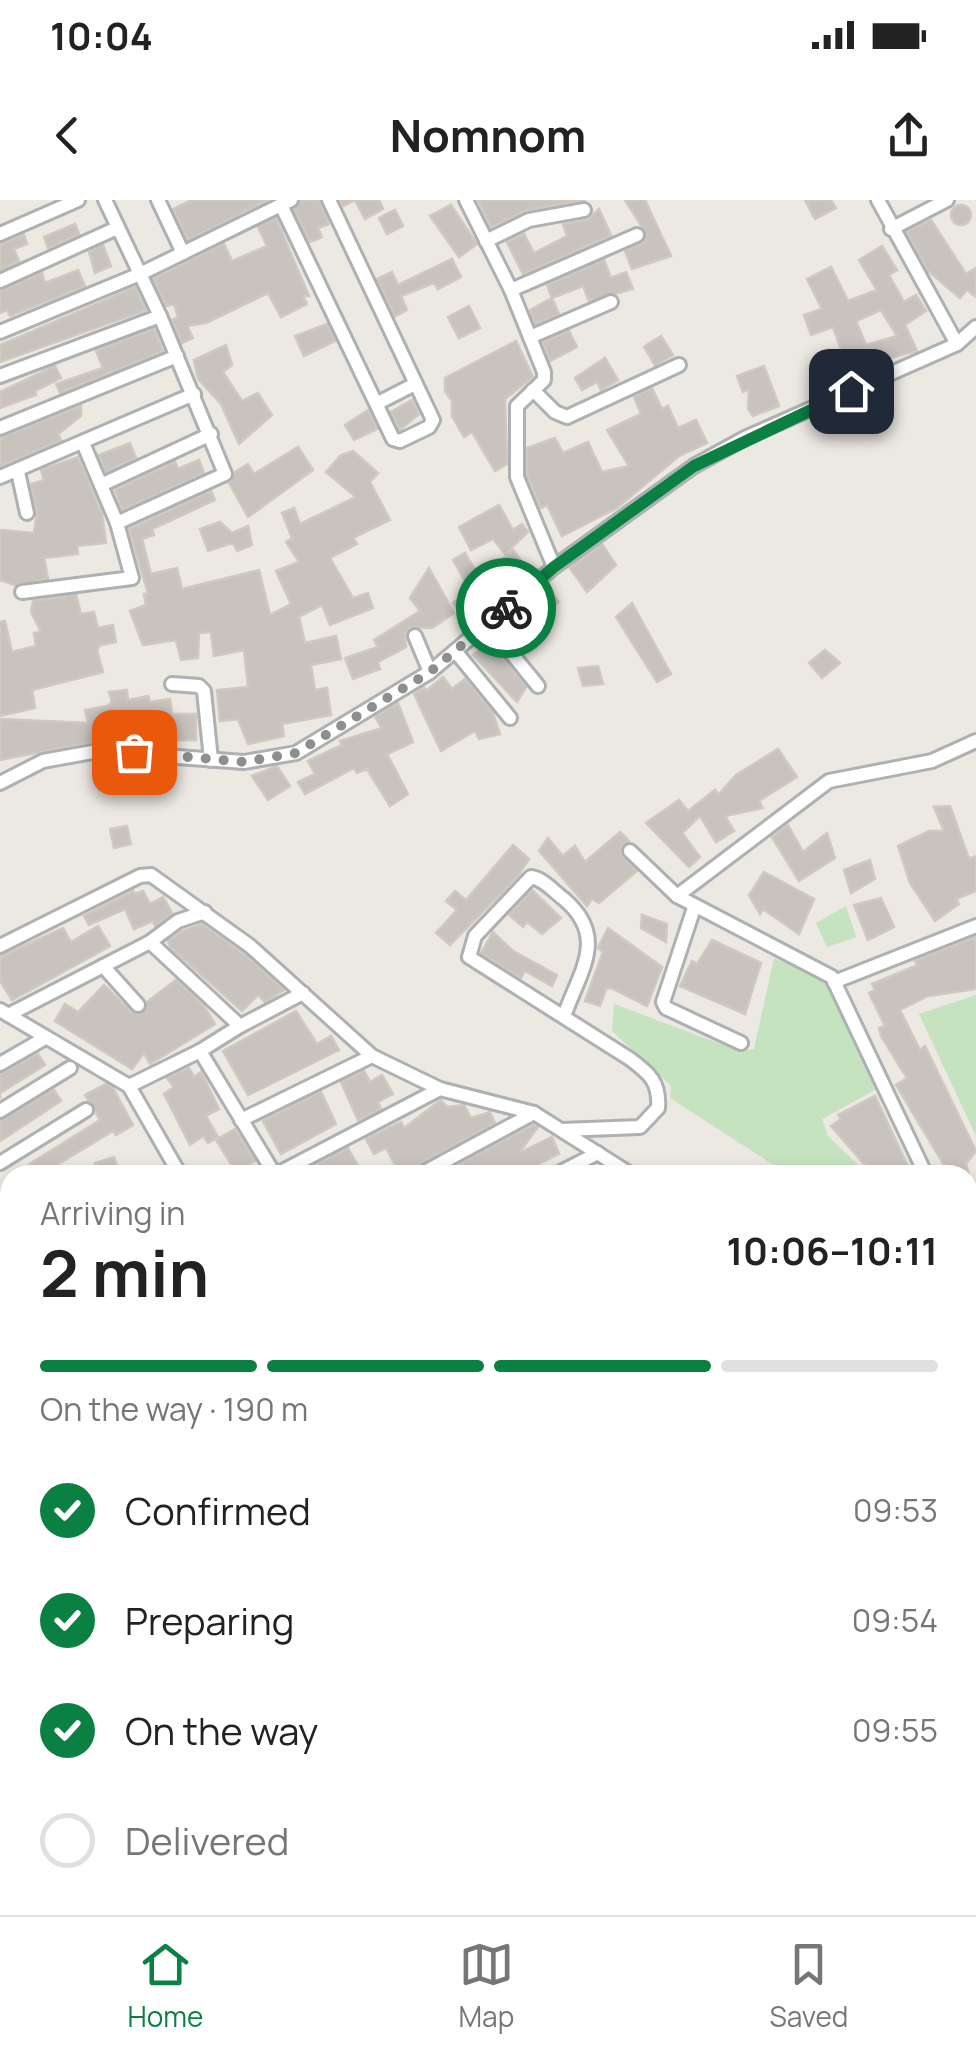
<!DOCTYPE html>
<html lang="en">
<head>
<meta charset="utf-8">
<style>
	body { margin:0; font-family:Manrope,sans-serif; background:#f6f6f6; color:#222; height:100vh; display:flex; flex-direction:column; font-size:38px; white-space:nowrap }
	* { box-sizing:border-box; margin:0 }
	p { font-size:32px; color:#767676 }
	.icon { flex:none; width:55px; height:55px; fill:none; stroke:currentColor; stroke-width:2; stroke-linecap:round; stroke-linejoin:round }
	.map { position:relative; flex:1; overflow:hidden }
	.panel { position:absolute; left:0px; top:965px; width:978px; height:750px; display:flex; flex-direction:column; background:#fff; border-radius:30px 30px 0 0; box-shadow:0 5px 15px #0003 }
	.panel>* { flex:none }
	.pin { position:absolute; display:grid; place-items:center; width:85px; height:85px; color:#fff; margin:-42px; border-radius:20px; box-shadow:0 5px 15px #0006 }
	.courier { position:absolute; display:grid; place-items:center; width:100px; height:100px; margin:-50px; border:8px solid #0b8043; border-radius:50%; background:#fff; color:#222; box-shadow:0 2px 12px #0007 }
	.summary em { font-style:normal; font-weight:700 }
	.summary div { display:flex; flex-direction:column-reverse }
	.summary { display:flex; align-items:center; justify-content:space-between; height:170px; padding:0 40px }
	h1 { font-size:65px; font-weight:700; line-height:75px }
	.bar { display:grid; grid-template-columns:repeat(4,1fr); gap:15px 10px; align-content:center; height:120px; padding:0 40px }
	.bar i { height:12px; border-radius:8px; background:#e0e0e0 }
	.bar .active { background:#0b8043 }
	.bar p { grid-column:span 4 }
	ol { padding:0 40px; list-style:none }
	li { display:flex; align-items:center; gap:30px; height:110px }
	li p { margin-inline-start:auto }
	li .icon { padding:10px; border-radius:50%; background:#0b8043; color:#fff; stroke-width:4 }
	li:last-child { color:#767676 }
	li i { width:55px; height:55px; border:5px solid #e0e0e0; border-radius:50% }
	.status { display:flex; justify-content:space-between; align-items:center; height:70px; padding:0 50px; background:#fff; direction:ltr }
	.status svg { height:28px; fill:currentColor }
	header { display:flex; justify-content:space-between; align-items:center; height:130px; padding:0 40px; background:#fff; font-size:45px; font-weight:700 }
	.tabs { display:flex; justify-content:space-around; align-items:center; height:140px; border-top:2px solid #e0e0e0; background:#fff; font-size:28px; color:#767676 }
	.tabs a { display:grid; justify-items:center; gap:5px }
	.tabs .active { color:#0b8043 }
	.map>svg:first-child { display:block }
</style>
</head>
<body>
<div class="status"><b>10:04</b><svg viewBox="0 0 49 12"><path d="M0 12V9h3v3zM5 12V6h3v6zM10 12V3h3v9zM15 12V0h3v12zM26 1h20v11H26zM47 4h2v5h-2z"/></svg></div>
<header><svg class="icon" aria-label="back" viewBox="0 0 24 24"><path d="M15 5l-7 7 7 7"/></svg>Nomnom<svg class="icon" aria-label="share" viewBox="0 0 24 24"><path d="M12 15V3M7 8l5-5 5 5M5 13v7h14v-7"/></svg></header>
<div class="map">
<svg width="976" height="1715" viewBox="0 0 976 1715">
	<rect width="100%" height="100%" fill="#ece8e2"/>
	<g fill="#c6e3bf">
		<polygon points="846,706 856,737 827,747 816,723"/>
		<polygon points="774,758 834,782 884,885 822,919 828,936 869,975 789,975 670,898 671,886 612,831 614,804 739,851 754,849"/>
		<polygon points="976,795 976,936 919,814"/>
	</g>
	<g fill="#c8c3bf" stroke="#d1c8c0" stroke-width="2.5" fill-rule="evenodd">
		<polygon points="192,0 268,0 188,40 173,9"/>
		<polygon points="301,0 319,0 329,24 318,28 322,37 310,42 294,10"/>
		<polygon points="340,0 379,0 383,9 365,19 355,0 343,6"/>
		<polygon points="478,0 586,0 527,10 491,27"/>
		<polygon points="625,0 645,0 671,56 632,69 625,51 642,44 647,35"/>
		<polygon points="805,0 831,0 836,8 815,19"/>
		<circle cx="961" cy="15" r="10"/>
		<polygon points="451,5 477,44 459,57 430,16"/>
		<polygon points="599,9 611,35 523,74 507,42 524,34 534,53 567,36 563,24 587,20"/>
		<polygon points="395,10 403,26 387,34 379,18"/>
		<polygon points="276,18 309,96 303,96 307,104 281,117 268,93 206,123 187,126 193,138 182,143 172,120 178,117 174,104 166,106 153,79 224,44 232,61 267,46 258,27"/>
		<polygon points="931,20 966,74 976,68 976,97 967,90 960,98 928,71 907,32"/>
		<polygon points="75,24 79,34 48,48 44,37"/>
		<polygon points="24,35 27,44 14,49 19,61 0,70 0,44"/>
		<polygon points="103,45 111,66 95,73 89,52"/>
		<path d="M 882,46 L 897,70 L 889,75 L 904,102 L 916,95 L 926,111 L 905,125 L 917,151 L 840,171 L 834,155 L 842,152 L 833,127 L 811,135 L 804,115 L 822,109 L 807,79 L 831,67 L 848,101 L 877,90 L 859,60 ZM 881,110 L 897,136 L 866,145 L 856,121 Z"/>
		<polygon points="452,59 461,77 438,89 434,83 401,96 407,110 395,116 377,79 392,72 398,85"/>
		<polygon points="604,60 611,78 626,72 633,89 589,101 583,86 552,98 547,85"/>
		<polygon points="78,70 85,86 10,116 7,110 0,113 0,91 42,73 45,83"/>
		<polygon points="135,87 146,110 0,162 0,145"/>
		<polygon points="552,98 559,114 535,124 530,110"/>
		<polygon points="469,106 480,128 459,138 448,117"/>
		<polygon points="327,124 335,141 304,156 295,136"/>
		<polygon points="154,129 163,151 60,193 56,184 103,168 96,151"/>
		<polygon points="569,131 577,147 550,161 543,142"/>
		<polygon points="661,136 673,155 655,165 644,147"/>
		<polygon points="516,141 533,177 505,199 507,264 495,271 472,232 464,237 452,216 452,201 445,191 445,178"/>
		<polygon points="226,145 232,165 223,172 242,201 258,193 272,215 239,244 221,204 198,179 194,160"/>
		<polygon points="605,158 618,180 601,190 597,182 582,190 575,178"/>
		<polygon points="55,166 61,178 35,191 36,195 0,208 0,192"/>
		<polygon points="764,166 779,206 753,216 748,209 749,189 743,192 737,176"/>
		<polygon points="652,188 662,209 668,206 678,228 696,220 707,243 679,256 617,308 562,336 547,305 541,308 527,275 527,248 555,238 563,253 588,242 602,272 629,266 607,230 641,214 634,197"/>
		<polygon points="412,200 419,214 400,230 391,212"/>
		<polygon points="81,206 81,216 58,234 61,240 0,266 0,238"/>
		<polygon points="368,210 377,229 354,240 345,225"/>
		<polygon points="130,243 136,258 106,272 99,255"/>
		<polygon points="298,247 313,270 248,317 229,283 235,272 248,264 254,274"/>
		<polygon points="353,251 378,273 370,282 390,320 353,338 357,344 330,358 353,398 368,393 373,408 330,425 322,405 299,417 305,443 336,436 341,459 311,465 315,490 327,488 331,515 282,524 284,536 248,544 238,519 220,521 217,490 248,487 244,450 214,456 211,432 199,433 198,458 181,460 176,440 143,445 130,411 146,405 144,394 148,394 129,329 211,291 215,300 152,329 154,335 142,339 151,374 177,368 182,389 259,370 270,415 291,404 276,371 299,362 286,342 292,338 282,313 294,308 300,324 356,297 326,272 341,255"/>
		<polygon points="78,257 102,314 106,343 77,346 78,354 44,358 48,379 15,385 0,380 0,330 34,333 37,312 31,284 44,280 41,270"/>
		<polygon points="199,260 204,273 122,310 115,290 175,262 178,269"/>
		<polygon points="499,305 513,330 522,324 528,332 505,354 493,339 471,350 459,327"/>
		<polygon points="220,322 232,333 248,326 252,345 237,351 234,344 229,344 208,351 200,329"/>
		<polygon points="602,344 616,365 587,392 570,368"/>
		<polygon points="513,350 526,367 500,384 490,370"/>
		<polygon points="465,353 474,368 473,380 488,401 465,420 453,403 470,390 453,360"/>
		<polygon points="429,368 454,413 432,428 410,427 405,434 406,447 378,462 380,469 353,479 345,458 378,447 374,440 420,411 410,398"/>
		<polygon points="546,387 559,402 541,416 525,404"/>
		<polygon points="76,395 81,414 94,412 98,428 113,425 116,442 100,445 97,450 103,472 32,490 35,508 0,516 0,422 5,421 12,452 36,446 34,433 41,432 31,412 33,401"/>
		<polygon points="632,403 671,474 657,482 616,417"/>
		<polygon points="534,411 545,428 530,446 524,442 518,446 509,435"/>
		<polygon points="490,442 526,487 517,502 473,455"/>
		<polygon points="825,450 840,463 822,478 809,463"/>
		<polygon points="598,466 603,484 583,486 578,468"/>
		<polygon points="443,477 452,489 465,479 493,513 500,534 479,539 475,531 441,551 414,494 424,487 426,491"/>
		<polygon points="127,490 128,500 148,496 150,502 170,499 172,514 196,514 196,540 176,540 176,528 160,531 157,518 134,525 136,543 96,541 0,560 0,519 88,523 85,510 108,506 112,502 109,492"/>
		<polygon points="398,503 413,542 387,554 408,594 390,606 367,569 357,573 354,568 305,594 298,582 315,574 308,561 342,545 340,541 382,528 375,517"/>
		<polygon points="778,549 797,577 759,601 763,608 725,616 734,631 716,642 700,616 682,633 700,657 689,667 646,623 679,600 688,611 715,590 719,594 736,575"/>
		<polygon points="277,566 290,586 268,600 252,576"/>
		<polygon points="950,606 969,659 976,656 976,691 956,699 959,704 935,721 910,683 898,646 929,631 944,631 934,607"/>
		<polygon points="788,625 803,652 827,633 835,658 799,681 772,637"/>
		<polygon points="127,626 131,644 114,648 110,629"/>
		<polygon points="620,632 629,641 622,645 621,655 637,671 599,703 592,699 587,706 539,651 548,638 563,656 575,646 585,662"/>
		<polygon points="513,645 529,659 518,676 450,745 436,733 457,710 446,701 455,691 466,700"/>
		<polygon points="870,660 875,679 851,693 844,670"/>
		<polygon points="764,672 814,699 799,734 763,709 760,714 749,695"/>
		<polygon points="532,690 561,718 542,734 527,722 523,727 509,715"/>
		<polygon points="133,691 134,694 143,691 150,704 163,697 172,713 155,726 153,721 134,729 125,709 89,725 84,716"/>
		<polygon points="881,698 894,727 868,740 854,705"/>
		<polygon points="642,715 667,724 666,742 641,728"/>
		<polygon points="202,724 244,754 284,790 265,802 258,795 242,811 170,747 168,741 182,731"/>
		<polygon points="98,726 110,746 12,800 0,781 0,757 63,728 71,742"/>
		<polygon points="608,728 662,767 647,806 611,788 606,789 600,806 585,801 603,752 598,748"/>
		<polygon points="493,732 513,751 557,775 552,786 525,771 521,778 481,753"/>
		<polygon points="976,737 976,789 928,796 900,810 920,850 925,846 976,951 966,964 969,975 950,975 896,885 907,878 881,836 879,828 885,826 869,793 875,790 872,784 918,765 915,761"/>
		<polygon points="712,740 761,763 745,814 680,786 692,761 697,764"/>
		<polygon points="176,780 204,806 215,824 150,864 144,853 132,869 55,821 65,804 78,812 104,785 131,812 141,814 147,802"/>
		<polygon points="296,811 317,844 331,836 339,850 248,895 223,851"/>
		<polygon points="38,854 45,865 0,893 0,899 0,874"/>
		<polygon points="189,868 194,877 201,872 219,909 206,916 218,937 208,943 203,936 190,945 164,894 174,887 167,878"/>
		<polygon points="364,871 370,882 382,875 393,894 378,902 381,909 358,920 341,882"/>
		<polygon points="106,884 113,888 133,925 116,935 113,931 40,975 12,975 100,920 85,895"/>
		<polygon points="54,890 61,901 0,941 0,921"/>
		<polygon points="321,892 336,924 281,954 263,921"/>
		<polygon points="875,896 912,975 884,975 888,972 864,964 831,926 841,919 838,915"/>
		<polygon points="441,900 447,907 464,905 471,918 490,912 495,923 400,974 386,948 374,954 366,939 401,922 404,928"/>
		<polygon points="534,925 538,927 519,953 552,937 559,954 534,966 536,972 466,975 460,964"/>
		<polygon points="235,929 255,961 236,972 216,940"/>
		<polygon points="348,948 363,975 297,975"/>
		<polygon points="114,957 120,975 99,975 95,963"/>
	</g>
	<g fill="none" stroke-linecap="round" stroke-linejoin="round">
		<g stroke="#adb1b4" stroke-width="18">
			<g id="street">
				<polyline points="158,0 183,53"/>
				<polyline points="466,0 511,90 544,172 544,180 517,206 517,277 554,367"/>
				<polyline points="878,0 957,144"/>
				<polyline points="281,5 393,239 400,241 429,227 433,220 329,0"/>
				<polyline points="891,29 947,0"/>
				<polyline points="0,34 78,0"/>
				<polyline points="486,41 529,20 584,10"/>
				<polyline points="0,81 117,28"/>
				<polyline points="511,90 637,35"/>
				<polyline points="0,132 140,74 291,0"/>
				<polyline points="530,137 611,102"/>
				<polyline points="0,176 160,116"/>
				<polyline points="533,190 555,212 567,217 679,165"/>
				<polyline points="378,203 415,184"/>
				<polyline points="0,228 177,156"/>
				<polyline points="83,243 117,323 225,274 160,116 105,0"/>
				<polyline points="18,272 27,313"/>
				<polyline points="0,277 194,194"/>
				<polyline points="101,285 211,234"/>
				<polyline points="481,375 506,408"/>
				<polyline points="22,392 132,378 117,323"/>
				<polyline points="487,423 538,486"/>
				<polyline points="415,436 430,472"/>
				<polyline points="456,452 510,518"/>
				<polyline points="172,484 199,486 204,491 211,560"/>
				<polyline points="0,583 43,561 98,551 244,562 296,553 430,472 554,367 694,266 745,238 957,144 976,127"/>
				<polyline points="630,651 677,696 829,581 932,561 976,541"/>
				<polyline points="677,696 832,777 926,975"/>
				<polyline points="694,708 663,802 666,808 741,843"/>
				<polyline points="150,742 240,826 303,793"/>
				<polyline points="0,746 140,676 151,675 250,746 372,856 440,889 534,913 632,975"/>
				<polyline points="103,766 138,805"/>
				<polyline points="834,782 976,726"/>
				<polyline points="0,810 129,886 179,973"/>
				<polyline points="8,815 150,742 178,721 205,712"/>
				<polyline points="240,826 200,851 275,975"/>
				<polyline points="0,864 45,838"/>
				<polyline points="129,886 200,851"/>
				<polyline points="0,911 70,868"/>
				<polyline points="241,920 372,856"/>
				<path d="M 562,930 L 640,927 L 658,908 C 660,882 649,873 630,859 L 469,757 L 475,736 L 531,677 C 544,679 553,691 564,699 C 608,737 581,769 564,816"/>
				<polyline points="0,963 86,910"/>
				<polyline points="275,975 440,889"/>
				<polyline points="419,975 534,913"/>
				<polyline points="555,975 598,953"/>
				<polyline points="968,1058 976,1064"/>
				<polyline points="0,1115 10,1112"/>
				<polyline points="0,1143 10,1170"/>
				<polyline points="0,1200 10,1197"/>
				<polyline points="968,1204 976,1207"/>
				<polyline points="0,1256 10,1254"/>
				<polyline points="968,1291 976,1291"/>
				<polyline points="968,1406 976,1410"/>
				<polyline points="968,1535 976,1544"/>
				<polyline points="0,1652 10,1680"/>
				<polyline points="968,1666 976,1666"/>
				<polyline points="19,1705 23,1715"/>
				<polyline points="267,1705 271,1715"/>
				<polyline points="363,1705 369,1715"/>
				<polyline points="474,1705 479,1715"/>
				<polyline points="772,1705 776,1715"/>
				<polyline points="64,1715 90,1705"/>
				<polyline points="298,1715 317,1705"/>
				<polyline points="432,1715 449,1705"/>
				<polyline points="896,1715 899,1705"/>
			</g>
		</g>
		<use href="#street" stroke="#fff" stroke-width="12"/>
	</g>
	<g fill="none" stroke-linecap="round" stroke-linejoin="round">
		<polyline stroke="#8d8f8f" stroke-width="10" stroke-dasharray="0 18" points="134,552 244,562 296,553 430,472 506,408"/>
		<polyline stroke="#0b8043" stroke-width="12" points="506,408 554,367 694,266 851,191"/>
	</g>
</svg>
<div class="pin" style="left:134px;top:552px;background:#ea580c"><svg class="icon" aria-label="bag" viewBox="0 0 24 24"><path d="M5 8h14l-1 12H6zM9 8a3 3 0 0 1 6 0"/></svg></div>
<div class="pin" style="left:851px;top:191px;background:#1f2937"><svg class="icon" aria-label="home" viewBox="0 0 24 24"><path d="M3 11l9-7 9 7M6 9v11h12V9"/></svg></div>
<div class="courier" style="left:506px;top:408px"><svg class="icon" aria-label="bike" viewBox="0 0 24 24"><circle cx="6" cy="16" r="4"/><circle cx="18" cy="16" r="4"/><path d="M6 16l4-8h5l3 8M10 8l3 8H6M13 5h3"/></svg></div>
<section class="panel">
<div class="summary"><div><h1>2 min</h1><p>Arriving in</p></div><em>10:06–10:11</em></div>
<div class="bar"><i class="active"></i><i class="active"></i><i class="active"></i><i></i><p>On the way · 190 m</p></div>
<ol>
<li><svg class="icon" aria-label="check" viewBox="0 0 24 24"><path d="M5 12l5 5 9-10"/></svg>Confirmed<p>09:53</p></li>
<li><svg class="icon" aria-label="check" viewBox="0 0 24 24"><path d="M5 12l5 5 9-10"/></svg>Preparing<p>09:54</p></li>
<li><svg class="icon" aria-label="check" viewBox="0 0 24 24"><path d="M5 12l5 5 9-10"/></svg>On the way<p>09:55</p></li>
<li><i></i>Delivered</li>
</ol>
</section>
</div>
<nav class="tabs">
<a class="active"><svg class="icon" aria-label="home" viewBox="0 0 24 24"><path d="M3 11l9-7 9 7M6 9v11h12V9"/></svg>Home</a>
<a><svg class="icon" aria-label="map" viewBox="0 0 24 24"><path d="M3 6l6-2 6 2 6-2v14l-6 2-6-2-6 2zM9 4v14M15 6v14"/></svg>Map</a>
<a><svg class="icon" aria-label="saved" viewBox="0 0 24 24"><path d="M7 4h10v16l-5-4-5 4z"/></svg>Saved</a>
</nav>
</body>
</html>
